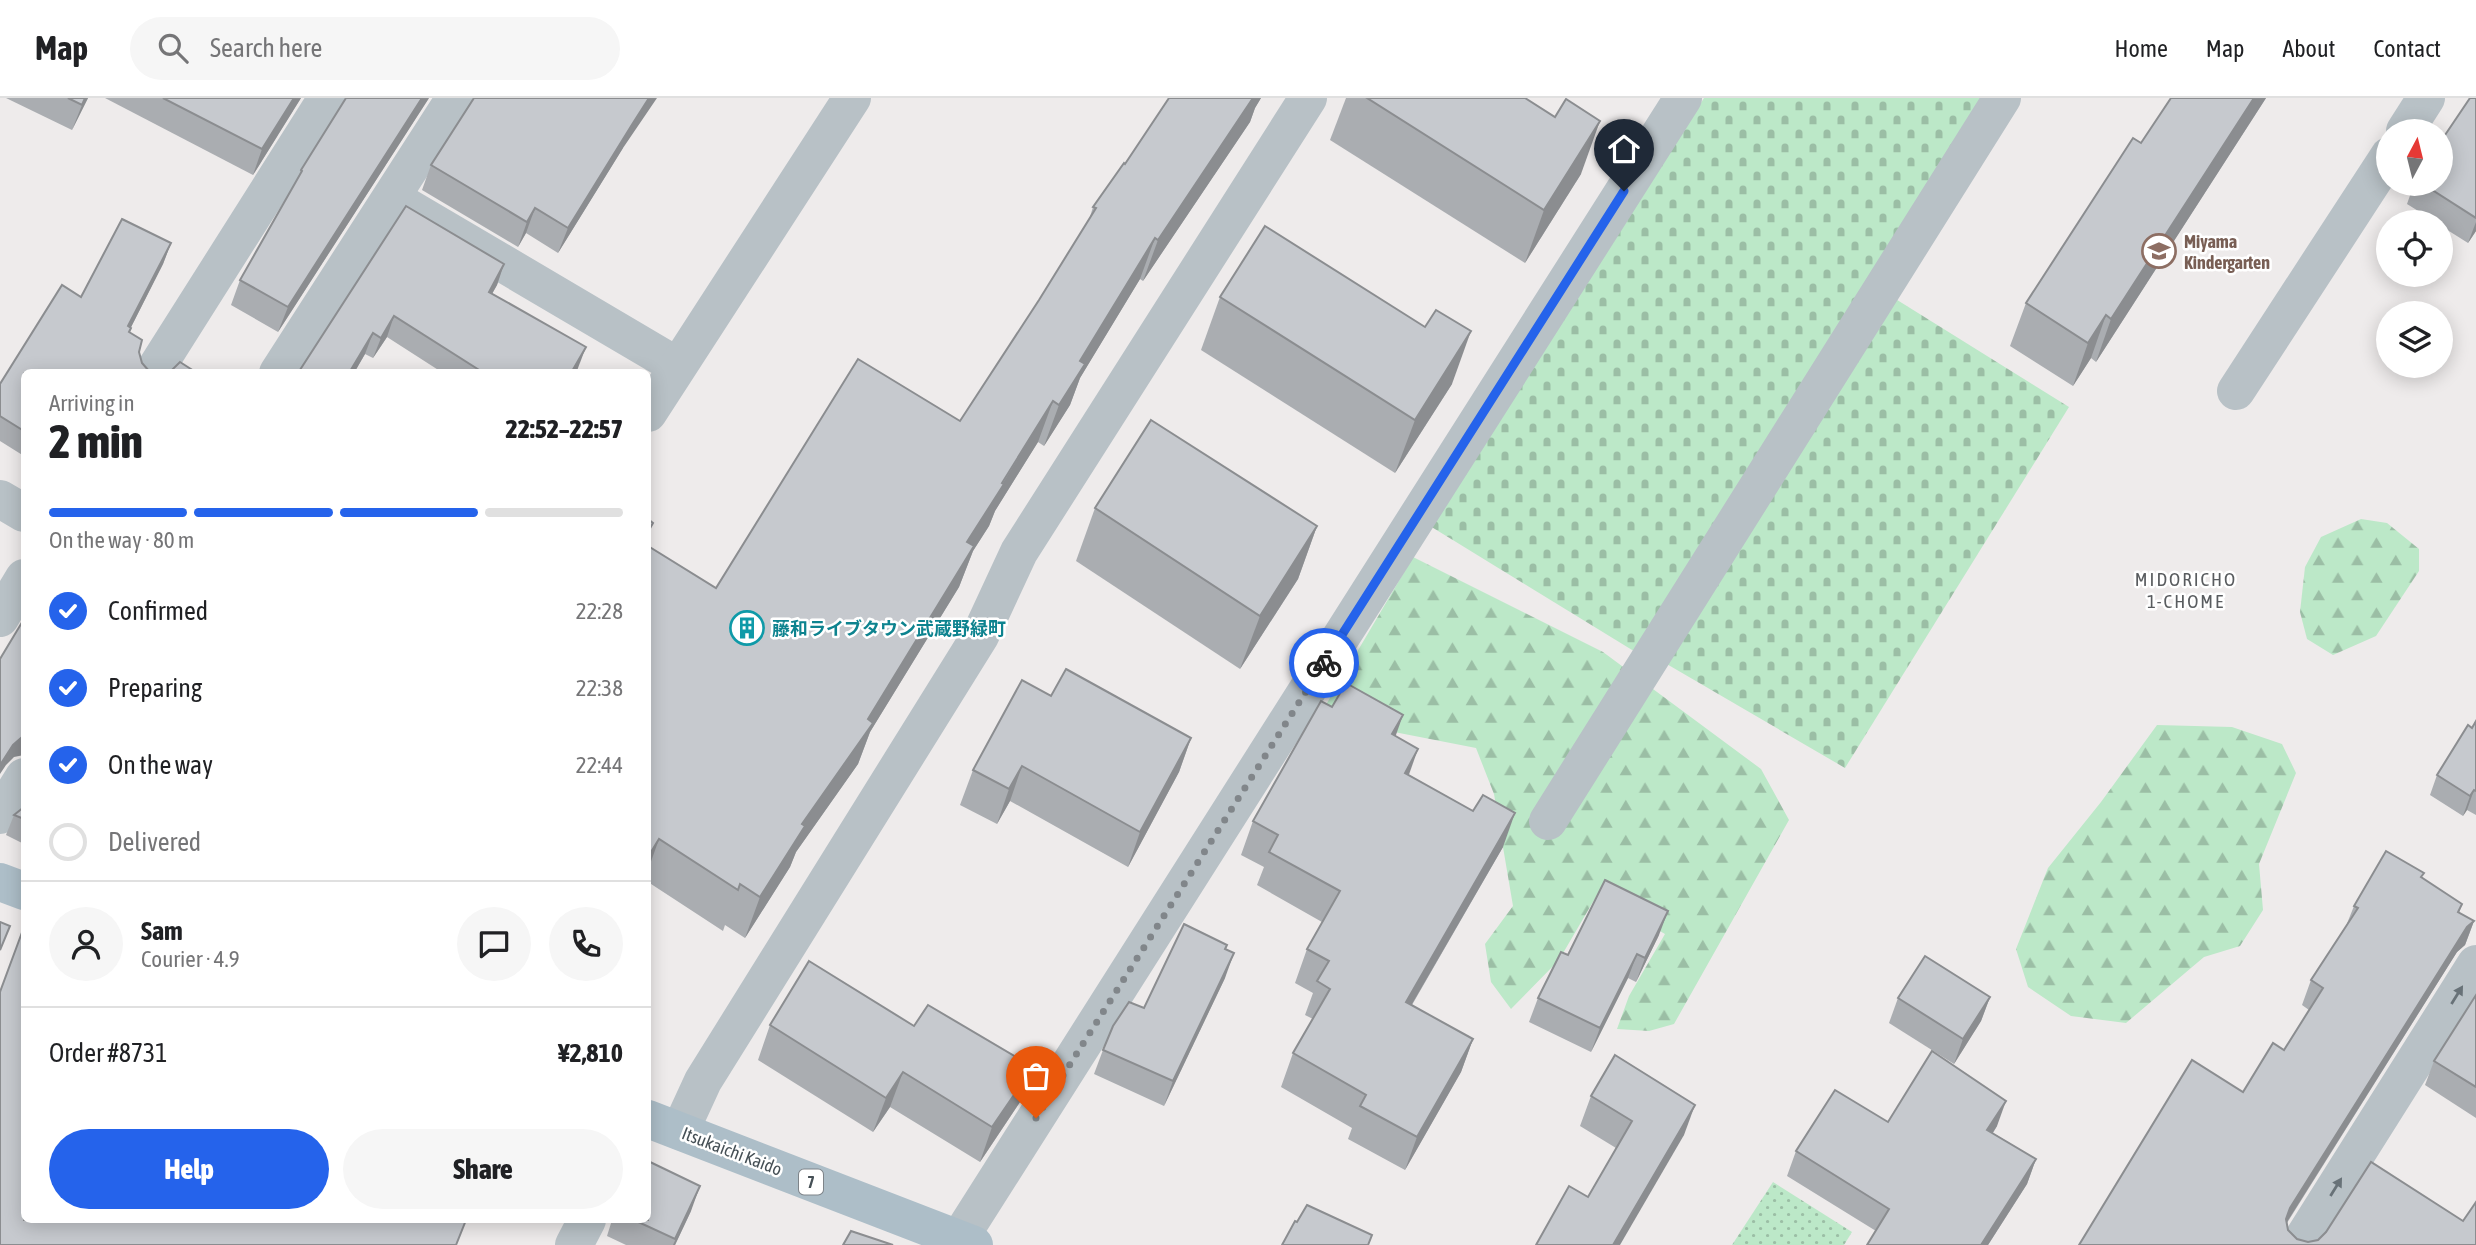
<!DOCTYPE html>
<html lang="en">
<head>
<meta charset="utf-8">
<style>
	body { margin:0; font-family:"Asap Condensed","Noto Sans JP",sans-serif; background:#f6f6f6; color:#202124; height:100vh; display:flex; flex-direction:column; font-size:26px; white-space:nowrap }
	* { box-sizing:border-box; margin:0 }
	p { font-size:23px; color:#757577 }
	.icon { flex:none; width:38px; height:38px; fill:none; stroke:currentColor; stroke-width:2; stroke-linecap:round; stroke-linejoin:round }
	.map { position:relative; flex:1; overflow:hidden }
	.side { position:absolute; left:21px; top:271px; width:630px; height:854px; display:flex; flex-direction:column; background:#fff; border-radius:10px; box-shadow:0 4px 18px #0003 }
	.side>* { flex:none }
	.needle { width:46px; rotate:7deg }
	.fabs { position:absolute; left:2376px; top:21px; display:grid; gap:14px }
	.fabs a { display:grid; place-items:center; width:77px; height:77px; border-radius:50%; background:#fff; box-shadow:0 4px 18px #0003; font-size:35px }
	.pin { position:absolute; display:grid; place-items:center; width:60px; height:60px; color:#fff; margin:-72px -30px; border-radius:50% 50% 50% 0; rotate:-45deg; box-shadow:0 0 7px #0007 }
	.pin .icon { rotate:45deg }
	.courier { position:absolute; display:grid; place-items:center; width:70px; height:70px; margin:-35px; border:5px solid #2563eb; border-radius:50%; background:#fff; color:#222; box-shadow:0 2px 9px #0007 }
	.head em { font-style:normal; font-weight:800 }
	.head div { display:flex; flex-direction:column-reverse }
	.head { display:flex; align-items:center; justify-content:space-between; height:119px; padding:0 28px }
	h1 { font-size:46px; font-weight:800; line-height:52px }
	.bar { display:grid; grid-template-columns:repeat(4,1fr); gap:10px 7px; align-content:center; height:84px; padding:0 28px }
	.bar i { height:9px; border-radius:5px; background:#e0e0e0 }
	.bar .selected { background:#2563eb }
	.bar p { grid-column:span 4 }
	.line { display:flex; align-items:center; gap:18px; padding:0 28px; border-top:2px solid #e0e0e0 }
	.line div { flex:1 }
	.round { display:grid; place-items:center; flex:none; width:74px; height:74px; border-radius:37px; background:#f6f6f6 }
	ol { padding:0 28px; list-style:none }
	li { display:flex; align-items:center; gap:21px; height:77px }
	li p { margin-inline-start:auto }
	li .icon { padding:7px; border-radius:50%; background:#2563eb; color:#fff; stroke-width:4 }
	li:last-child { color:#757577 }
	li i { width:38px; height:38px; border:4px solid #e0e0e0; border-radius:50% }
	.action { display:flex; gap:14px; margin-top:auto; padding:14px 28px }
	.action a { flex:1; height:80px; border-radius:42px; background:#2563eb; color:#fff; font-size:28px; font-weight:800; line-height:80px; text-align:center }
	.action a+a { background:#f6f6f6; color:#202124 }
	header { display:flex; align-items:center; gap:42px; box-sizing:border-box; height:98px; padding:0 35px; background:#fff; border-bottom:2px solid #e0e0e0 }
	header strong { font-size:33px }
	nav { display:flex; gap:38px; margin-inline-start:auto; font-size:24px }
	.search { width:490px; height:63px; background:#f6f6f6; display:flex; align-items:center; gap:18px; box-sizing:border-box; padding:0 24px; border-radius:38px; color:#757577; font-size:26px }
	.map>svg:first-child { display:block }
</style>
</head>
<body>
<header>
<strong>Map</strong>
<div class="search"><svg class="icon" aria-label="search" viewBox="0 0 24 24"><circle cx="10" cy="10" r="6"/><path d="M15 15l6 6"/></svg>Search here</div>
<nav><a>Home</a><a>Map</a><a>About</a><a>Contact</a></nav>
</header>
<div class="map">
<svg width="2476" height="1147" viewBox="0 0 2476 1147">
	<defs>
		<pattern id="forest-firs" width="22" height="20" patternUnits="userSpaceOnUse" patternTransform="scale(1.75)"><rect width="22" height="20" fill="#bce8c8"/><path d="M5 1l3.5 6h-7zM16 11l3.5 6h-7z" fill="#9bbea5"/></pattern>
		<pattern id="cemetery-stones" width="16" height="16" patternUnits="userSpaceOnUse" patternTransform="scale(1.75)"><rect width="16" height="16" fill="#bce8c8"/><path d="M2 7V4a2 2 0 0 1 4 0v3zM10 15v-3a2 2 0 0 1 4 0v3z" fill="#9bbea5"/></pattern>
		<pattern id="garden-dots" width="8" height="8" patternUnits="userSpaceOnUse" patternTransform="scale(1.75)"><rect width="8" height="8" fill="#bce8c8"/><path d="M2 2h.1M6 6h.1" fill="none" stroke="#9bbea5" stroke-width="1.8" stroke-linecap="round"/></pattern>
	</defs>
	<rect width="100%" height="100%" fill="#eeebeb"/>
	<g fill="url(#forest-firs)">
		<polygon points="2361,421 2387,425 2419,451 2419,473 2376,538 2333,557 2307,541 2300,514 2305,469 2321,439"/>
		<polygon points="1413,459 1603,554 1761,671 1789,722 1674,926 1649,933 1617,931 1629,898 1665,836 1597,797 1559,862 1511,911 1491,884 1485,846 1513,808 1494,696 1476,650 1389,633 1324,610"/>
		<polygon points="2157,627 2232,629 2282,646 2296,675 2259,766 2263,812 2240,848 2204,859 2126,925 2071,918 2028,889 2016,851 2048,770 2101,704"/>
	</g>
	<g fill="url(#cemetery-stones)">
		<polygon points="1704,0 1986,0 1637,555 1430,428"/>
		<polygon points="1894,200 2069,309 1845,670 1665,565"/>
	</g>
	<polygon fill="url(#garden-dots)" points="1773,1084 1852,1134 1844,1147 1732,1147"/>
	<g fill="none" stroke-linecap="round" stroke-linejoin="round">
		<g stroke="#b8c1c6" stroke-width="38">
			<polyline points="2405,33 2426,0"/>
			<polyline points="392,100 677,268"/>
			<polyline points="153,275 327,0"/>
			<polyline points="278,275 455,0"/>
			<polyline points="2236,293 2389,58"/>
			<polyline points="648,315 852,0"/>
			<polyline points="0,401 24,415"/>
			<polyline points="0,520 24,480"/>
			<polyline points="0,717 24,679"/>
			<polyline points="1548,723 2002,0"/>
			<polyline points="680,1033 703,983 980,538 1019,454 1308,0"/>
			<polyline points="959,1141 1683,0"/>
			<polyline points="574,1147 587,1122"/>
			<polyline points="2299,1147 2476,866"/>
		</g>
		<g stroke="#adbec8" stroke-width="38">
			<polyline points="0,784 24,793"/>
			<polyline points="648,1021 974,1147"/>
		</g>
	</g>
	<g fill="#aaadb1">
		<polygon points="6,0 88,0 72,32"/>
		<polygon points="105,0 301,0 253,77"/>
		<polygon points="429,0 278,234 231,207 240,182 297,82 301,72"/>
		<polygon points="1169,0 1261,0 1255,10 1250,24 1143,183 1140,181 1080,280 1070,307 1044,348 1038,344 995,413 989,428 973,453 959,489 870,634 858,666 796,754 790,769 745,840 725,827 723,833 648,784 648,448 716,490 960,323 1039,202 1089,122 1093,109 1125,66"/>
		<polygon points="1346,0 1525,0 1581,76 1525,165 1330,42"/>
		<polygon points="2171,0 2266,0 2096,264 2091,260 2073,288 2010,248 2026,205 2141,45"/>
		<polygon points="2476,0 2476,133 2468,145 2441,128 2441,124 2436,124 2407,106 2414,86 2441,86"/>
		<polygon points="623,50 558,155 526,135 518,149 422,92 431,67"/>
		<polygon points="406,108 504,166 497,187 492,196 578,270 575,275 443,275 387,239 373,260 365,256 354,275 298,275"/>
		<polygon points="171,145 163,166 131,229 130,234 24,275 24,358 0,343 0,286 81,199"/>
		<polygon points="1220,199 1452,286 1395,375 1201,252"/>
		<polygon points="1095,410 1317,428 1298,481 1240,571 1076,463"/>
		<polygon points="1051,598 1191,640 1179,674 1128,769 1010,703 997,726 960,707 973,672"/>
		<polygon points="1332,609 1395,638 1409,677 1503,749 1412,907 1473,941 1461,974 1405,1072 1348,1041 1352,1030 1281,989 1293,955 1313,921 1305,917 1313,895 1295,885 1307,851 1322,824 1257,787 1264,769 1241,757 1253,723"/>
		<polygon points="2476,623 2476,717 2467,712 2463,718 2430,697 2437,677"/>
		<polygon points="24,709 24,746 6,737 14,717"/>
		<polygon points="2422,780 2462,806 2459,815 2474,823 2465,847 2457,854 2287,1125 2288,1132 2297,1141 2308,1144 2463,1123 2476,1147 2079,1147 2243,994 2284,952 2309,912 2302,907 2311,882 2346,828 2354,808"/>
		<polygon points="1659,837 1636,884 1628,880 1591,954 1529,924 1538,900 1568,857"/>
		<polygon points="1226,852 1225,880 1164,1008 1094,976 1103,952 1144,910"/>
		<polygon points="2476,897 2476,1020 2425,987 2434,963"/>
		<polygon points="1990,899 1981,923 1954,966 1889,925 1898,900"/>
		<polygon points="770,927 914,928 1033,969 1020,1004 980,1064 890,1009 873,1034 758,962"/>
		<polygon points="1591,998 1684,1037 1588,1099 1616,1050 1580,1028"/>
		<polygon points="1888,1024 1997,1028 1993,1035 2036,1061 2027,1086 1988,1147 1867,1147 1876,1133 1787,1078 1796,1053"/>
		<polygon points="691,1113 675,1147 626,1147 607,1138 612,1122 648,1122"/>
	</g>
	<g fill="#8b8d90">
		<polygon points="85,0 88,0 72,32 82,7"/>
		<polygon points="294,0 301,0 253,77 262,51"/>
		<polygon points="422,0 429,0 278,234 288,209"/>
		<polygon points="649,0 657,0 623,50 558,155 568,130 633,25"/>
		<polygon points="1253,0 1261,0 1255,10 1250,24 1143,183 1158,142"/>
		<polygon points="2254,0 2266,0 2096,264 2111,221"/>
		<polygon points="1600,23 1581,76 1525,165 1544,112"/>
		<polygon points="535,110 526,135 518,149 527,124"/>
		<polygon points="2476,124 2476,133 2468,145"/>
		<polygon points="1155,140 1140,181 1080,280 1070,307 1044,348 1059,307 1080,263"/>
		<polygon points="171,145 163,166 121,249 128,228"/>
		<polygon points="504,166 497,187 481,215 489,194"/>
		<polygon points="2106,217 2091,260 2073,288 2088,245"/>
		<polygon points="394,218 387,239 373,260 381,240"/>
		<polygon points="1471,233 1452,286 1395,375 1415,322"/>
		<polygon points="373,235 365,256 354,275 349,275"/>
		<polygon points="586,249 578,270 575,275 571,275"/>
		<polygon points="1053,303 1038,344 995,413 989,428 973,453 959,489 870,634 858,666 796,754 790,769 745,840 760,799 802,726 868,621 967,444"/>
		<polygon points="1317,428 1298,481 1240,571 1260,518"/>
		<polygon points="1403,617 1391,651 1392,636"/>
		<polygon points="24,638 24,657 14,659 6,667 0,676 0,667 13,647 22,639"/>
		<polygon points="1191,640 1179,674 1128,769 1140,734"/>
		<polygon points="1418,651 1406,685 1405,675"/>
		<polygon points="1022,668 1010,703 997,726 1009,691"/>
		<polygon points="2474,692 2467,712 2463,718 2470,698"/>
		<polygon points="1515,715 1503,749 1394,937 1406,904"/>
		<polygon points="659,741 648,772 648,759"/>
		<polygon points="1668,813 1659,837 1636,884 1645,860"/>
		<polygon points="2474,823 2465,847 2457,854 2280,1135 2290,1110 2467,829"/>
		<polygon points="1234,855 1225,880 1164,1008 1173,983"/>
		<polygon points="1637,856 1628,880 1591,954 1600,930"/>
		<polygon points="1990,899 1981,923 1954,966 1963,941"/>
		<polygon points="1473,941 1461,974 1405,1072 1417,1039"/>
		<polygon points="1033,969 1020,1004 980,1064 992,1029"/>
		<polygon points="903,974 890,1009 873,1034 886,1000"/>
		<polygon points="2006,1003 1997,1028 1978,1057 1987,1032"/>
		<polygon points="1695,1007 1684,1037 1620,1147 1613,1147"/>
		<polygon points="2036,1061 2027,1086 1988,1147 1981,1147"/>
		<polygon points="700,1088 691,1113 675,1147 673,1147"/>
	</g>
	<g fill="#c6c9ce" stroke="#8b8d90" stroke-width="2">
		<polygon points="68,0 85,0 82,7"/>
		<polygon points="163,0 294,0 262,51"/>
		<polygon points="346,0 422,0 288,209 240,182 302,73 301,72"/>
		<polygon points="474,0 649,0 633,25 568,130 535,110 527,124 431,67"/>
		<polygon points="1169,0 1253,0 1158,142 1155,140 1080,263 1085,266 1059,307 1053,303 1002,385 1004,386 967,444 974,448 868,621 873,625 802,726 805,728 760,799 740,786 738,792 659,741 648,759 648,448 716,490 858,261 960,323 1039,202 1096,110 1093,109 1124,65 1125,66"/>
		<polygon points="1367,0 1525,0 1555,19 1566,1 1600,23 1544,112"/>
		<polygon points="2171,0 2254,0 2111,221 2106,217 2088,245 2026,205 2133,40 2141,45"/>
		<polygon points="2470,0 2476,0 2476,120 2423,86 2441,86 2441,43"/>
		<polygon points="406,108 504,166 489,194 586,249 571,275 484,275 394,218 381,240 373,235 349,275 298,275"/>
		<polygon points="122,121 171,145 128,228 131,230 129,234 142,242 139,254 142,265 149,273 156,275 24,275 24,333 0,318 0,286 62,187 81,199"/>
		<polygon points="1265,128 1425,229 1436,212 1471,233 1415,322 1220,199"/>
		<polygon points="180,264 197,275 165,275 171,273"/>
		<polygon points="1151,322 1317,428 1260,518 1095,410"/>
		<polygon points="648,421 653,425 648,434"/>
		<polygon points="24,521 24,638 22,639 13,647 0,667 0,561"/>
		<polygon points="1066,571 1191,640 1140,734 1022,668 1009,691 973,672 1022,582 1051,598"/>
		<polygon points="1346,585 1403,617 1392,636 1418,651 1405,675 1473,713 1483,697 1515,715 1406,904 1473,941 1417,1039 1360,1008 1366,997 1293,955 1330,891 1317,883 1329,863 1307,851 1340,793 1269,754 1278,737 1253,723 1321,603 1332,609"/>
		<polygon points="2476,623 2476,693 2474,692 2470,698 2437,677 2468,627 2472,630"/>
		<polygon points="24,709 24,721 14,717"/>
		<polygon points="2386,753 2424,775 2421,779 2462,806 2458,814 2474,823 2467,829 2290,1110 2286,1121 2288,1132 2297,1141 2308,1144 2318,1142 2326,1134 2371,1064 2463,1123 2476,1104 2476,1147 2079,1147 2192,962 2243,994 2273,945 2284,952 2323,890 2311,882 2358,810 2354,808"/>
		<polygon points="1605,782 1668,813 1645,860 1637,856 1600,930 1538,900 1561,854 1568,857"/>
		<polygon points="0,824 10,828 0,852"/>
		<polygon points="1184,826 1227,847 1225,851 1234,855 1173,983 1103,952 1113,928 1129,904 1144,910"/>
		<polygon points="24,829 24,1122 466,1122 456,1147 0,1147 0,894"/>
		<polygon points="1925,858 1990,899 1963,941 1898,900"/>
		<polygon points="809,863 914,928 928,907 1033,969 992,1029 903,974 886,1000 770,927"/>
		<polygon points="2476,897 2476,989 2434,963"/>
		<polygon points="1932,953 2006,1003 1987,1032 2036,1061 1981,1147 1867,1147 1889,1111 1796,1053 1835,992 1888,1024"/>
		<polygon points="1615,957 1695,1007 1613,1147 1536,1147 1569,1088 1588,1099 1632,1023 1591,998"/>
		<polygon points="648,1063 700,1088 675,1141 634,1122 648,1122"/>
		<polygon points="1307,1107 1372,1137 1368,1147 1282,1147 1295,1123 1297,1124"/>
		<polygon points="851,1133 893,1147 843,1147"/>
	</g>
	<defs><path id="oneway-solid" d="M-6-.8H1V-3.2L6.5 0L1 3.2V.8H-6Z" transform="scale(1.75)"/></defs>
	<g fill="#687278">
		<use href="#oneway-solid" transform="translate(2457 897) rotate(-58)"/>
		<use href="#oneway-solid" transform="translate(2336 1089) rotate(-58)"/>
	</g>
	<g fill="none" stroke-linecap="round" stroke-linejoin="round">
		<polyline stroke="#81868a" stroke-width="7" stroke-dasharray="0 12.6" points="1036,1020 1324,565"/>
		<polyline stroke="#2563eb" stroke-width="9" points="1324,565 1624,93"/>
	</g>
	<defs>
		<g id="school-ring" transform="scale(1.75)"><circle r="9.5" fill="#fff" stroke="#8d6e63" stroke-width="1.5"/><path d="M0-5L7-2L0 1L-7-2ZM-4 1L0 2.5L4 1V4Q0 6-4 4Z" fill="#8d6e63"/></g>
		<g id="building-ring" transform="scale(1.75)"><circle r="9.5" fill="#fff" stroke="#0f9aa8" stroke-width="1.5"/><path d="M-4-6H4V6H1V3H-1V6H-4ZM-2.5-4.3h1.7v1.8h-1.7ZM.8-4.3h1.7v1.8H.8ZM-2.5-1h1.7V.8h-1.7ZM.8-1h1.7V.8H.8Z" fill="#0f9aa8"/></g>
	</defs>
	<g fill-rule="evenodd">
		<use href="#school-ring" x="2159" y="153"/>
		<use href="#building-ring" x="747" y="530"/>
	</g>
	<g text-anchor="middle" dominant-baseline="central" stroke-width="5" stroke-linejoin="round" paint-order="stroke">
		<rect fill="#fff" stroke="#7e8489" stroke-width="2" x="799" y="1071.5" width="24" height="25" rx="5"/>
		<g font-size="16" font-weight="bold" fill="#465056">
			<text x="811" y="1084">7</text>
		</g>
		<g font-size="18" font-weight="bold" fill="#785e54" stroke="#fff" text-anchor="start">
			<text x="2184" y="143">Miyama<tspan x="2184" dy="21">Kindergarten</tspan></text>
		</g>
		<g font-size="18" font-weight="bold" fill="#0d838f" stroke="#fff" text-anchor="start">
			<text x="772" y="530">藤和ライブタウン武蔵野緑町</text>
		</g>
		<g font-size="18" fill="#465056" stroke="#fff">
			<text transform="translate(732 1053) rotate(21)">Itsukaichi Kaido</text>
		</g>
		<g font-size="19" letter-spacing="2" fill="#595c5f" stroke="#fff">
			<text x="2186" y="481">MIDORICHO<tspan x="2186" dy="22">1-CHOME</tspan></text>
		</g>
	</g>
</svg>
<div class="fabs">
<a><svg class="needle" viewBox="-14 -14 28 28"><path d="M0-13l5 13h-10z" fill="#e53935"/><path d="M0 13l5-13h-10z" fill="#757577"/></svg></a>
<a><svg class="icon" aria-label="locate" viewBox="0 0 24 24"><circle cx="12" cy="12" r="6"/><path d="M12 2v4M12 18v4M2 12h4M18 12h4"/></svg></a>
<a><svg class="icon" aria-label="layers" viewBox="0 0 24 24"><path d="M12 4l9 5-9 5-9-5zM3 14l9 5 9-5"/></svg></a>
</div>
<div class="pin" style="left:1036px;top:1020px;background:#ea580c"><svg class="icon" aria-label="bag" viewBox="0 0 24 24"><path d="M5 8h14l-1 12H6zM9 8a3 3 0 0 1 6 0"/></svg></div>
<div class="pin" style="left:1624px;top:93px;background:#1f2937"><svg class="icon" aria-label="home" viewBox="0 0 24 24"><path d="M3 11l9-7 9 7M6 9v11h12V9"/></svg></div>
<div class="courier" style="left:1324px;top:565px"><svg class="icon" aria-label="bike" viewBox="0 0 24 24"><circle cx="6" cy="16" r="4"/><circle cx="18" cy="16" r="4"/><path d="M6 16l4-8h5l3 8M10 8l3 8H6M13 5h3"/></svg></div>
<section class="side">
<div class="head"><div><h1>2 min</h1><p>Arriving in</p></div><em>22:52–22:57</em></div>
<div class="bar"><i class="selected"></i><i class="selected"></i><i class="selected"></i><i></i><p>On the way · 80 m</p></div>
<ol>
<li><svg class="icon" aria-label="check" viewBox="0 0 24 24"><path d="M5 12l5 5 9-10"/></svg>Confirmed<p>22:28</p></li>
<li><svg class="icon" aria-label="check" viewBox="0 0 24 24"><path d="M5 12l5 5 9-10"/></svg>Preparing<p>22:38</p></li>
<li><svg class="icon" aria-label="check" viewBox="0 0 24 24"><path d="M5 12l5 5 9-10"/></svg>On the way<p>22:44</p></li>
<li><i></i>Delivered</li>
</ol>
<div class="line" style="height:126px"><a class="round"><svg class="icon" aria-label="person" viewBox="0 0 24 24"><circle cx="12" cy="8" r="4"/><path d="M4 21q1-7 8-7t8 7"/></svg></a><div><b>Sam</b><p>Courier · 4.9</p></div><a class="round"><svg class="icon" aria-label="chat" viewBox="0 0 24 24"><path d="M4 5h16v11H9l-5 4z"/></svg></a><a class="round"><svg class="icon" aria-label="phone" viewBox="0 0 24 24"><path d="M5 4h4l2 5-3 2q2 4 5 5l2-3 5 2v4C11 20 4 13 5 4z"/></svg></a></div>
<div class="line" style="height:91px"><div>Order #8731</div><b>¥2,810</b></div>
<div class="action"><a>Help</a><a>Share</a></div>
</section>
</div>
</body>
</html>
